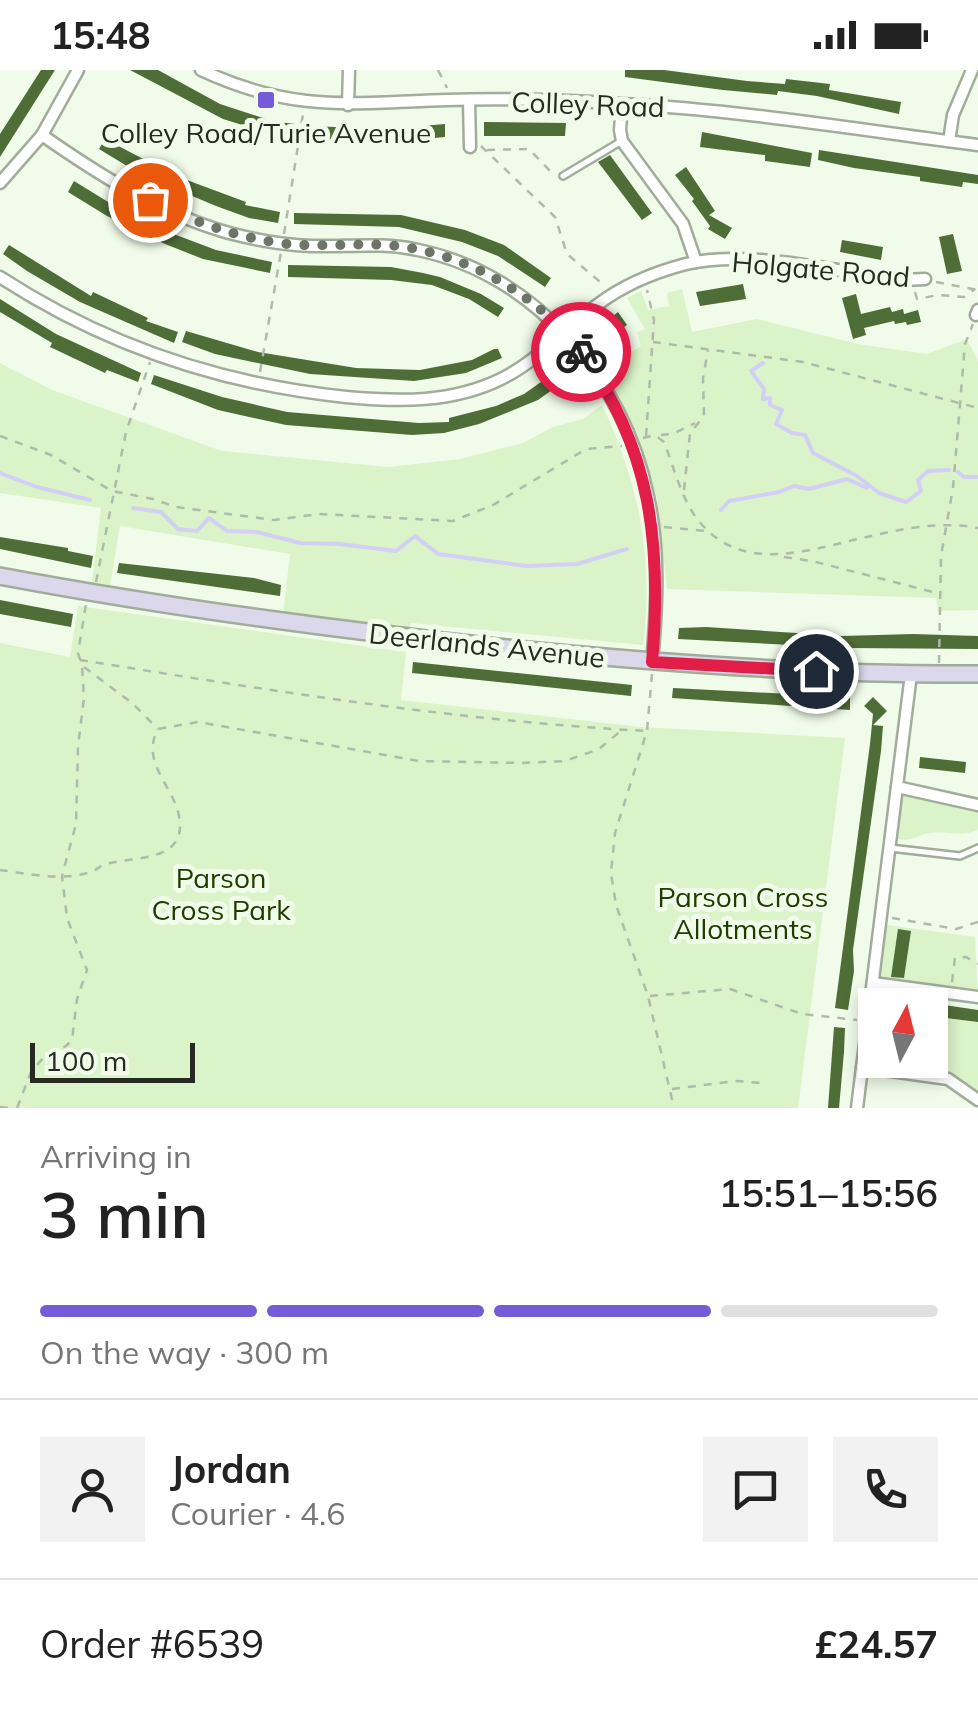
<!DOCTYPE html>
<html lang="en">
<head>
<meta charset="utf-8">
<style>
	body { margin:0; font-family:Mulish,sans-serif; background:#f2f2f2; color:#222; height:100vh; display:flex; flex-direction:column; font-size:38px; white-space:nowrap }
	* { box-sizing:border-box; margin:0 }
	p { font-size:32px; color:#767676 }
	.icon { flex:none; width:55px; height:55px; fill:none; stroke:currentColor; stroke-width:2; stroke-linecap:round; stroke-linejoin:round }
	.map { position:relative; height:1038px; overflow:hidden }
	.sheet { display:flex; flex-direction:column; background:#fff; flex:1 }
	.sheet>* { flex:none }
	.needle { width:65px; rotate:7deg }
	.buttons { position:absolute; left:858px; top:918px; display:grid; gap:20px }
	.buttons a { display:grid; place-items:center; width:90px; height:90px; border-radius:0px; background:#fff; box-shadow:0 5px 15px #0003; font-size:50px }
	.scale { position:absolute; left:30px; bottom:25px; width:165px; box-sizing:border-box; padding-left:10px; border:5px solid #262a23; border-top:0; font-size:28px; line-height:35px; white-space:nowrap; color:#262a23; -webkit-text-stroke:8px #f0fce9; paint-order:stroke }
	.pin { position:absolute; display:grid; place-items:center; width:85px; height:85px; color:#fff; margin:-42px; border:5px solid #fff; border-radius:50%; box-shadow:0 2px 10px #0007 }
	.courier { position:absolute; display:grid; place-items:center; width:100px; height:100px; margin:-50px; border:8px solid #e11d48; border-radius:50%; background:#fff; color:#222; box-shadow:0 2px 12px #0007 }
	.headline em { font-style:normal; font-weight:600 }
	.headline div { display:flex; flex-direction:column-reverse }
	.headline { display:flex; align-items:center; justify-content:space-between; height:170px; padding:0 40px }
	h1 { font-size:65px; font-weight:600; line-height:75px }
	.bar { display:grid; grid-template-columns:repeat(4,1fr); gap:15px 10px; align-content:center; height:120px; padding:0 40px }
	.bar i { height:12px; border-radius:8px; background:#e0e0e0 }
	.bar .current { background:#755bd5 }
	.bar p { grid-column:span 4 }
	.line { display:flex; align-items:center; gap:25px; padding:0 40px; border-top:2px solid #e0e0e0 }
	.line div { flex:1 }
	.round { display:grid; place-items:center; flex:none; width:105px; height:105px; border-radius:0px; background:#f2f2f2 }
	.status { display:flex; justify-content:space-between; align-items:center; height:70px; padding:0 50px; background:#fff; direction:ltr }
	.status svg { height:28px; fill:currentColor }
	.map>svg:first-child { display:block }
</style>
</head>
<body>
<div class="status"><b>15:48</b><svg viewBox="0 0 49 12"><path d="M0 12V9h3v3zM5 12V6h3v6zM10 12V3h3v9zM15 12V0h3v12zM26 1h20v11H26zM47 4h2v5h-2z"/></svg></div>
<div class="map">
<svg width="978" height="1038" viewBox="0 0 978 1038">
	<rect width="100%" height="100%" fill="#f0fce9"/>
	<g fill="#daf3c9">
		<polygon points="682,219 692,262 757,249 858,274 927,284 967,269 978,291 978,540 938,541 936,528 667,519 657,428 637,364 602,299 641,276 637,262 645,259 627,228 641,221 648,240 669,236 667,223"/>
		<path d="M 0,293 L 52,320 L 222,381 L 388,397 L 460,389 L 523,373 L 553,357 L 583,349 L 602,335 C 639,413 654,489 643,575 L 411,553 L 409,560 L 283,545 L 290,484 L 120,456 L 110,515 L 92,512 L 101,438 L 0,423 Z"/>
		<polygon points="78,536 406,582 401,630 642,657 845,668 798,1038 0,1038 0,573 70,587"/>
		<path d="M 902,724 L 978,739 L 978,760 C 956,768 948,760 929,763 C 916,766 912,772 898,769 Z"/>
		<polygon points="880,854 975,867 978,927 924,920 925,913 874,906"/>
		<polygon points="872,921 978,940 978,1021 941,998 877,990 930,990 930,935 875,935 875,990 863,988"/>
	</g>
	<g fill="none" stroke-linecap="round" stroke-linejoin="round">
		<g stroke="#d2cff5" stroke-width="4">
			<polyline points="763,293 751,301 764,319 763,329 770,328 770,335 782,340 776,354 792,363 805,365 813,383 857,406 879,423 906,432 921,421 918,410 928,401 949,400"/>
			<polyline points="958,402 964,407 978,407"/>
			<polyline points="0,403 37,417 90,430"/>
			<polyline points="133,438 161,442 178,459 197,461 209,448 227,461 257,462 300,473 340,474 396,481 415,466 438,484 526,496 577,494 627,479"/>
			<polyline points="721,440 729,431 779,422 794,416 809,419 847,409 867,418"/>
		</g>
	</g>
	<g fill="#4f6d37">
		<polygon points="41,0 55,0 0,87 0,64"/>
		<polygon points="130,0 158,0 220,34 272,51 295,54 293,66 262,61 223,49"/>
		<polygon points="625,0 664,0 747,11 785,14 786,9 830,14 829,20 901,32 899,44 817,26 778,21 777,25 723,20 625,7"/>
		<polygon points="484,52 566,53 565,66 484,66"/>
		<polygon points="445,54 445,67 381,73 308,68 310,56 385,59"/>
		<polygon points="702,62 812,83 810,97 765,91 765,85 700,77"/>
		<polygon points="105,69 176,106 246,132 245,135 280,142 278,153 249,148 216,136 140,104 99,79"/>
		<polygon points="819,80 978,105 978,114 963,112 962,117 920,111 920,107 854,98 818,90"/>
		<polygon points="610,85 652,143 642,150 598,92"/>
		<polygon points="686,97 715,141 709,145 732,158 725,169 708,159 710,156 692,131 694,129 675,105"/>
		<polygon points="74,111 113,135 171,163 216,180 272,192 270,203 203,189 165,174 107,146 68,122"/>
		<polygon points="294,143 401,145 465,160 504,175 551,208 545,217 498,186 462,172 399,157 294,154"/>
		<polygon points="953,164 962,201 947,204 939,167"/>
		<polygon points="842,170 883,177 881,190 840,182"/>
		<polygon points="9,175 91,226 93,222 148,248 146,251 178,262 174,273 80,232 27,201 3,184"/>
		<polygon points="288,195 391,197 423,203 440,207 481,224 504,238 498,247 469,229 432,215 391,210 288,207"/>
		<polygon points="743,214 746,229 700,236 696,222"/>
		<polygon points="856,224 861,244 890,237 892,242 903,239 904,244 918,240 921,252 907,255 906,252 895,254 894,251 864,258 866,265 853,269 842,228"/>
		<polygon points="0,229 56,264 141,303 138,312 107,300 105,303 50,277 52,273 0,242"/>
		<polygon points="618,242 627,255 610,267 612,269 599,280 588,267"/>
		<polygon points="186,261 258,282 356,298 420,300 472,290 494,279 498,279 502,288 466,303 414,311 310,304 215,284 182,272"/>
		<polygon points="558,300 566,310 538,330 479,354 444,363 412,365 286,355 218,340 151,314 154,305 222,327 287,342 419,353 449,352 449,348 496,336 524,324"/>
		<polygon points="0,467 68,478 68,481 93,486 91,498 0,479"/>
		<polygon points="119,493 254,508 281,515 280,526 117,503"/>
		<polygon points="0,530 73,544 71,557 0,544"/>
		<polygon points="706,557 842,566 913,564 978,566 978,579 848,578 678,569 679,558"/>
		<polygon points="413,592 632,615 631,626 412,603"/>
		<polygon points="673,618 850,627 850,640 672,628"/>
		<polygon points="873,627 887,641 873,655 883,656 881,681 853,880 854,901 848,940 835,938 870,674 873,644 864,636"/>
		<polygon points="920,687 966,692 965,703 919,698"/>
		<polygon points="898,859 911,861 904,908 891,907"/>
		<polygon points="930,933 978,940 978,952 930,946"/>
		<polygon points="834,957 845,958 844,982 839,1038 828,1038"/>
	</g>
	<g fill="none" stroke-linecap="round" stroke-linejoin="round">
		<g stroke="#a2ac9b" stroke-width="10">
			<g id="lane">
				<polyline points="563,106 620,72"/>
				<polyline points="890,778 960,786 978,778"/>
			</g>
		</g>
		<g stroke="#a2ac9b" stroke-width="15">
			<g id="street">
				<path d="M 201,0 C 293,43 350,33 447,30 C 505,28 564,30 622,34 C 741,40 860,60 978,75"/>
				<polyline points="469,30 470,77"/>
				<polyline points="622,34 620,60 622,71 683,154 696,192"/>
				<polyline points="348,35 349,0"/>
				<path d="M 42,65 C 99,105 161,144 229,163 C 256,170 284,175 312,176 C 347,177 382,172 418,180 C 536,204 624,310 648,426 C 660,480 657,537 652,592"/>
				<polyline points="949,71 953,45 972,0"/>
				<polyline points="0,113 42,65 78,0"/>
				<path d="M 0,207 C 106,276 220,314 346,327 C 400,332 452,333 501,309 C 538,291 564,259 597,235 C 622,216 655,202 686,194 C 749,179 838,202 903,210 L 925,209"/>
				<polyline points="976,245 978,240"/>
				<polyline points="897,717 978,735"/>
				<polyline points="873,913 978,927"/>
				<polyline points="862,997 948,1009 978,1030"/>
				<polyline points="857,1038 911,604"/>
			</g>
		</g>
		<g stroke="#a2ac9b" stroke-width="20">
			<path id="secondary" d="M 0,506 C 171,538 344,561 517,579 C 670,594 824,605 978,604"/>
		</g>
		<g stroke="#b0baaa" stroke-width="2.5" stroke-dasharray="8 8" stroke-linecap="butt">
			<polyline points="438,0 447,18"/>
			<polyline points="481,76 555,147 567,184 605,216"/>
			<polyline points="487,80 529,79 553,104"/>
			<polyline points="284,164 304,38"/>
			<polyline points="936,212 978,220"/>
			<polyline points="915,222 917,229 938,225 964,227 975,219"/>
			<polyline points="653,272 803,292 978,338"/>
			<polyline points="260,302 281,182"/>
			<polyline points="661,365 673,364 695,353"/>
			<polyline points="0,366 51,385 112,421 153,429 176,437 274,450 319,444 453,451 493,435 586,379 622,376"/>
			<polyline points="646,366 654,250 647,220"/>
			<path d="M 643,368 L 655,365 L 664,372 C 673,395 680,423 693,443 C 737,509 810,479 871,466 C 906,458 943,451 978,458"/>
			<polyline points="684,420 690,363 704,346 703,308 708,280"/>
			<polyline points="664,457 706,461"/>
			<polyline points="784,487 812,491 937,523"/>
			<polyline points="96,512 126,362 150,292"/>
			<path d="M 80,590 C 267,620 457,651 647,661"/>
			<polyline points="939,593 941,486 953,418 965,274 973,254"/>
			<polyline points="84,597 132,633 158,659"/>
			<polyline points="652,604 647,661 615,763 611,803 616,835 648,926 674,1038"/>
			<path d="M 0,800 C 29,804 65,812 93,801 C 102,797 97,797 106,794 C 134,786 188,793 179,746 C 173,715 140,692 158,659 L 198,652 L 419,691 L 521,693 L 565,691 L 599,679 L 622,660"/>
			<polyline points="892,848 956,859 978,852"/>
			<polyline points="952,912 955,888 966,887 978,894"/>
			<polyline points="650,926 730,919 802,944 857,950"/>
			<polyline points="672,1019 735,1011 763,1013"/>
			<polyline points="0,1037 8,1038"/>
			<polyline points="17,1038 31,1002 44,987 66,976 72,970 77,929 87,900 67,848 62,806 76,754 78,676 84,628 82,596 78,583 86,534"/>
		</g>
		<use href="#lane" stroke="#fff" stroke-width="5"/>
		<use href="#street" stroke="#fff" stroke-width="10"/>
		<use href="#secondary" stroke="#dbd8ec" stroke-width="15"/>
	</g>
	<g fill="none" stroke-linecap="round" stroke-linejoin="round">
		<path stroke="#6d7468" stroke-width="10" stroke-dasharray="0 18" d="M 150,130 C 191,151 233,166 279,173 C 315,178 350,173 386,175 C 460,180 537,223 581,282"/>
		<path stroke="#e11d48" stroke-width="12" d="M 581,282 C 652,378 662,477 652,592 L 816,601"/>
	</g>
	<rect fill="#755bd5" stroke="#f0fce9" stroke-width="4" x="256" y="20" width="20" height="20" rx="5"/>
	<g text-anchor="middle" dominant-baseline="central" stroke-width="10" stroke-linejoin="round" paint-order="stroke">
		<g font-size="28" fill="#262a23" stroke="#f0fce9">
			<text transform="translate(588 34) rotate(2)">Colley Road</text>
			<text transform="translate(821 199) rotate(5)">Holgate Road</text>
			<text transform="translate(487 575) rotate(6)">Deerlands Avenue</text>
		</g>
		<g font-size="28" fill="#262a23" stroke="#f0fce9">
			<text x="266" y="62">Colley Road/Turie Avenue</text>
		</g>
		<g font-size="28" fill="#203d00" stroke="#f0fce9">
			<text x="221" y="807">Parson<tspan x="221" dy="32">Cross Park</tspan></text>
			<text x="743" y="826">Parson Cross<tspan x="743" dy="32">Allotments</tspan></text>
		</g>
	</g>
</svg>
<div class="buttons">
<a><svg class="needle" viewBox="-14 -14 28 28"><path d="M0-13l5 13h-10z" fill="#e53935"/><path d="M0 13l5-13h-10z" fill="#767676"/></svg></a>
</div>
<div class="scale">100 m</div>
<div class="pin" style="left:150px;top:130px;background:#ea580c"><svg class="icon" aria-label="bag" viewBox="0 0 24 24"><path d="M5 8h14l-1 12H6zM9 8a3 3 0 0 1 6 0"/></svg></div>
<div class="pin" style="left:816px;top:601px;background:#1f2937"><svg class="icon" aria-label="home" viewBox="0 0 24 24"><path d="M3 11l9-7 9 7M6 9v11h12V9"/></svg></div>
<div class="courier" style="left:581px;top:282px"><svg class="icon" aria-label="bike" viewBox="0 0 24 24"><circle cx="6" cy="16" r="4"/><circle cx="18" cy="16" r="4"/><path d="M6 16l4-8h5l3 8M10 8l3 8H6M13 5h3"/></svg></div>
</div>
<section class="sheet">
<div class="headline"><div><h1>3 min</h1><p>Arriving in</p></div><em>15:51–15:56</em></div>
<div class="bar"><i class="current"></i><i class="current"></i><i class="current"></i><i></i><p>On the way · 300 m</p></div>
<div class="line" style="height:180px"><a class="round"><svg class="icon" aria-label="person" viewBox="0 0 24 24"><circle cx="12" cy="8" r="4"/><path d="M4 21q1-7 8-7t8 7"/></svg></a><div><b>Jordan</b><p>Courier · 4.6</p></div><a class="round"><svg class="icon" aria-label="chat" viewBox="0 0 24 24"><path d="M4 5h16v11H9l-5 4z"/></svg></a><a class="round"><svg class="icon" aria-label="phone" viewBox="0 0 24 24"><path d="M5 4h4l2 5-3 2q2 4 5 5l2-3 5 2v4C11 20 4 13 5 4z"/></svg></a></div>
<div class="line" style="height:130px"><div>Order #6539</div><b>£24.57</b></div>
</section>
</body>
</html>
